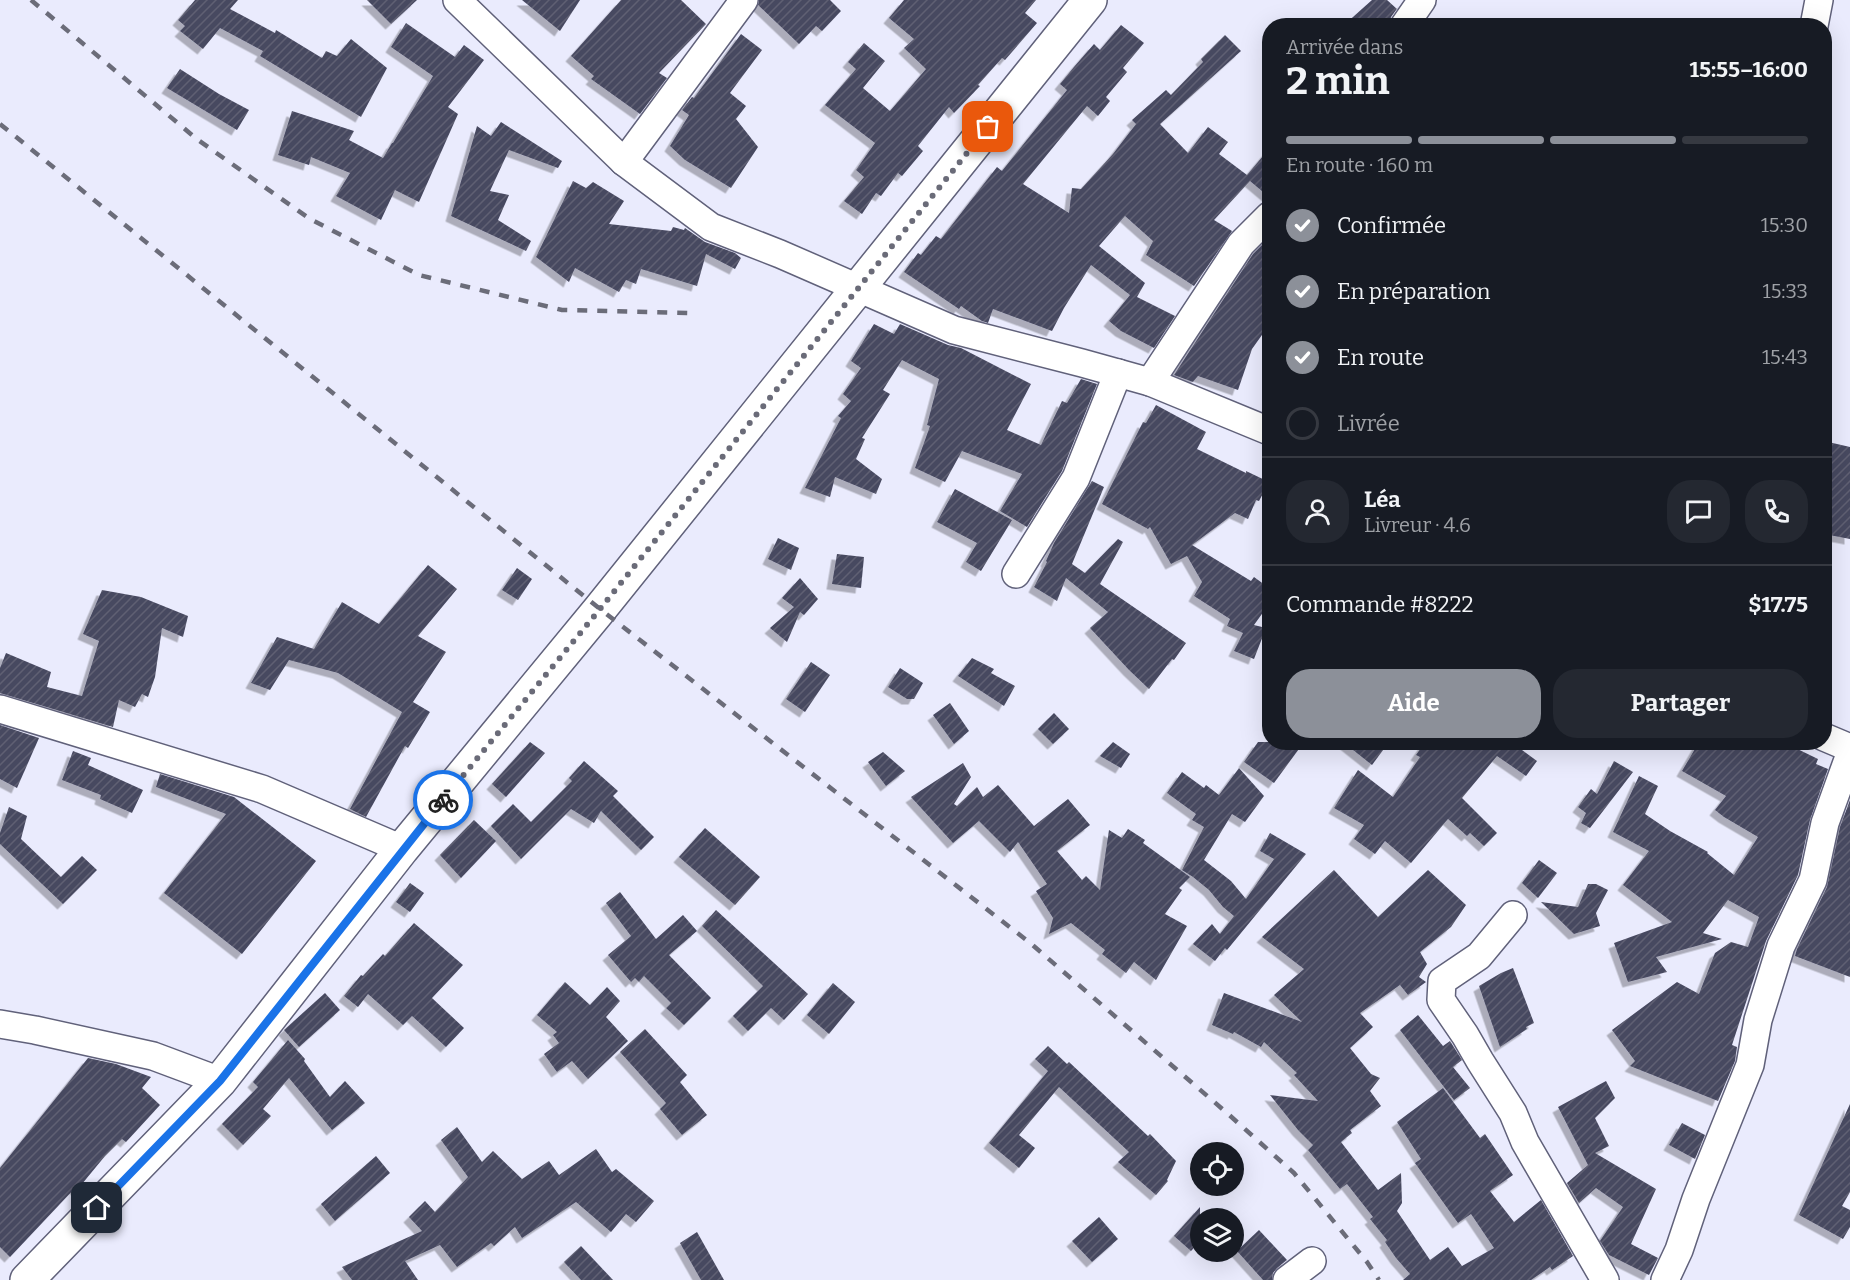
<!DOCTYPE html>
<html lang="fr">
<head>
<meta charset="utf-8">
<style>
	body { margin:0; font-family:Bitter,serif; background:#242831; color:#f1f3f6; height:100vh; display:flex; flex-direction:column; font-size:22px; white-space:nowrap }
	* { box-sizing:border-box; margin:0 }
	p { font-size:20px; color:#9ea1a6 }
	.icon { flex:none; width:33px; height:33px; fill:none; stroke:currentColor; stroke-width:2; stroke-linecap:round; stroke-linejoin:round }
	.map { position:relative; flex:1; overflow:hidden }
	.sheet { position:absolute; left:1262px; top:18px; width:570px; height:732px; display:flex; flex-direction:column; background:#171b24; border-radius:24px; box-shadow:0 6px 24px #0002 }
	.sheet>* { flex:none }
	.buttons { position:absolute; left:1190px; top:1142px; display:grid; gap:12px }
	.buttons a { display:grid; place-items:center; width:54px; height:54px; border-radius:50%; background:#171b24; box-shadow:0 6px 24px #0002; font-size:30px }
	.pin { position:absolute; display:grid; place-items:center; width:51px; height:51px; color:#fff; margin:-26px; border-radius:12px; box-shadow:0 3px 9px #0006 }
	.courier { position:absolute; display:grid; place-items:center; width:60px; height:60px; margin:-30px; border:4px solid #1a73e8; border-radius:50%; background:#fff; color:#222; box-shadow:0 2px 8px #0007 }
	.overview em { font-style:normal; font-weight:700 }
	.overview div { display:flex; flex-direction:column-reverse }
	.overview { display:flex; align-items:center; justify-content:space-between; height:102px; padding:0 24px }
	h1 { font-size:39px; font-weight:700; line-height:45px }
	.bar { display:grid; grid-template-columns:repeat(4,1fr); gap:9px 6px; align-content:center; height:72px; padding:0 24px }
	.bar i { height:8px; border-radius:4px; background:#363941 }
	.bar .active { background:#8c9099 }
	.bar p { grid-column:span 4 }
	.line { display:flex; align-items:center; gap:15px; padding:0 24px; border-top:2px solid #363941 }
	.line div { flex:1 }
	.round { display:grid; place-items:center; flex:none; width:63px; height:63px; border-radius:24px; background:#242831 }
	ol { padding:0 24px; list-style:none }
	li { display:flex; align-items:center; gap:18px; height:66px }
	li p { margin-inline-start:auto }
	li .icon { padding:6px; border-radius:50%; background:#8c9099; color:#fff; stroke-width:4 }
	li:last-child { color:#9ea1a6 }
	li i { width:33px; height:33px; border:3px solid #363941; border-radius:50% }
	.button { display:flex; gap:12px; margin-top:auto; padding:12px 24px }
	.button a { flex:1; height:69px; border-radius:24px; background:#8c9099; color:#fff; font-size:24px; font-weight:700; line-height:69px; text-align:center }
	.button a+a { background:#242831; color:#f1f3f6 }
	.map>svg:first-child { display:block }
</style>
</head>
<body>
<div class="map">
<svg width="1850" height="1280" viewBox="0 0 1850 1280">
	<defs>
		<pattern id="building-hatch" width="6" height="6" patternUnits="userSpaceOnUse" patternTransform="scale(1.5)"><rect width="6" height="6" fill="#474860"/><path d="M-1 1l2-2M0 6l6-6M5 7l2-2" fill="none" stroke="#5f6073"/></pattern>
		<filter id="shadow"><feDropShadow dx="-5.5" dy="5.5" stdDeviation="0" flood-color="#0004"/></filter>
	</defs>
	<rect width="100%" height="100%" fill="#eaebfd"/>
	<g fill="url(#building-hatch)" filter="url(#shadow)">
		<polygon points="195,0 238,0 230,9 275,33 276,30 322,58 326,51 337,56 351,39 387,68 361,117 260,56 263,51 220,28 203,49 180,31 185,26 178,20"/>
		<polygon points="367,0 417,0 391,24"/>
		<polygon points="522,0 580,0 560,31"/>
		<polygon points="621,0 681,0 706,24 659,73 667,78 640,114 591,79 594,76 571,56"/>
		<polygon points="759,0 830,0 841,11 822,31 816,26 799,44 758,5"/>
		<polygon points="904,0 1036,0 1025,13 1037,23 1005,60 1002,58 978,85 980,86 954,113 949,107 918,146 923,151 902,176 898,173 881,196 876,193 862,214 844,201 864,177 856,170 875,143 825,105 856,69 848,62 864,43 885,61 863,88 890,111 926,69 904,48 914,39 889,18"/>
		<polygon points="1372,0 1387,0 1397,9 1399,6 1391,17 1388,26 1343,26"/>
		<polygon points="406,23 455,57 464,45 484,60 448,107 458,114 419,202 395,190 381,220 336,196 350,173 311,157 309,165 278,155 292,111 354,131 349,140 383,158 392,143 393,143 433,76 391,47"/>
		<polygon points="1121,25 1144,43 1123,68 1127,72 1106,97 1110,101 1098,116 1087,106 1023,184 1069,213 1072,188 1081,189 1113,154 1136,124 1132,120 1166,90 1171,95 1203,62 1201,59 1225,35 1241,51 1160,124 1188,153 1208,127 1228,142 1219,154 1247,175 1269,149 1269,197 1250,181 1214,220 1232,231 1194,286 1146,255 1153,241 1125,216 1099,246 1145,283 1137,297 1175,316 1154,348 1121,331 1109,321 1130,295 1091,265 1064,308 1052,331 993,309 988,323 982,321 961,306 959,309 904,272 918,253 921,255 936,236 941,239 997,167 1002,171 1067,90 1060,84 1074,67 1094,44 1100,50"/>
		<polygon points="741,34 762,50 730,93 746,106 736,119 758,147 731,188 685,160 670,146 689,115 682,110 692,97 694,98"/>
		<polygon points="180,69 219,94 249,110 237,130 167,88"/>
		<polygon points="501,122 562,161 558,168 509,150 490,191 509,195 498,220 531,241 526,251 451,216 477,126 491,136"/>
		<polygon points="573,181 586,188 593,182 624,201 609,224 671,231 673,227 684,230 685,228 705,242 735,253 741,258 735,269 706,254 697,286 641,269 636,284 626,280 619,292 575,268 569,282 536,257"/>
		<polygon points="1269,238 1269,325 1252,349 1238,390 1198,376 1193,382 1174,375 1253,254"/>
		<polygon points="874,324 894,334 900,324 948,345 961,348 1031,384 1007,430 1041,445 1062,401 1067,403 1081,379 1097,384 1062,471 1027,527 1000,511 1022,474 962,451 945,482 915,468 930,426 927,425 939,379 902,360 883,390 890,394 862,438 865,439 856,459 882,479 876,494 835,477 830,497 805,488 841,418 838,416 851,401 843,394 861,368 851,361"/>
		<polygon points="1156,405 1206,432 1197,449 1246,473 1246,471 1269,482 1259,501 1256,500 1248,519 1235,513 1192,545 1251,581 1254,577 1269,588 1269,604 1254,625 1266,628 1254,659 1234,651 1243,633 1227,626 1230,619 1194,596 1202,582 1187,556 1171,564 1150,527 1148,529 1102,504 1143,422 1146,423"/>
		<polygon points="1824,441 1850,447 1850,539 1824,534"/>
		<polygon points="1092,481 1104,487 1072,564 1085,573 1118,539 1123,542 1100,584 1186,643 1174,660 1172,659 1149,689 1129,670 1090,628 1108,612 1066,578 1057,601 1034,587 1047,562 1046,561 1054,543"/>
		<polygon points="955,489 1012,520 981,571 966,562 977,543 937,522"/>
		<polygon points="778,538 799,548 791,570 768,559"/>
		<polygon points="837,554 864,557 861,588 832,584"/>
		<polygon points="428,565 457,589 418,636 446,652 413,702 430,712 408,748 405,746 366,817 350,809 402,712 338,673 289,660 270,690 251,683 277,637 314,649 342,602 379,624"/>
		<polygon points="517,568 532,579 518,600 502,590"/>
		<polygon points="800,578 818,599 804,615 800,612 787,642 770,628 794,607 782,598"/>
		<polygon points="102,590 141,597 188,616 183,637 162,628 155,677 148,697 142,694 135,707 119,700 113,727 0,693 0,668 6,653 51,672 47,687 82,696 99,641 83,634"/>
		<polygon points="972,658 994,669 991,673 1015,686 1004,706 958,676"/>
		<polygon points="811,662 830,675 805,712 786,699"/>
		<polygon points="900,668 923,683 914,699 907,699 888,687"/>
		<polygon points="950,703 969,731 954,744 933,715"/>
		<polygon points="1054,713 1069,729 1053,744 1038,729"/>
		<polygon points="0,725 39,738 17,788 0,779"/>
		<polygon points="530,742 545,753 506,797 492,784"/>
		<polygon points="1113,742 1130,754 1121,768 1100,756"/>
		<polygon points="1258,742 1304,742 1274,783 1244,762"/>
		<polygon points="1343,742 1389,742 1372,765"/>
		<polygon points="1425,742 1511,742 1537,761 1526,776 1497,756 1462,798 1497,833 1484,846 1470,833 1467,836 1448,819 1411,863 1385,841 1375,854 1354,839 1364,825 1334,808 1358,770 1393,797 1420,757 1416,755"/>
		<polygon points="1699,742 1783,742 1818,759 1816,764 1828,769 1810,820 1798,875 1766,941 1732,1045 1737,1047 1735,1061 1718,1101 1630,1066 1635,1061 1612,1030 1677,982 1699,994 1715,953 1731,942 1748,947 1759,917 1728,900 1703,933 1722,939 1656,957 1667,972 1628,982 1614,943 1672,922 1623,885 1649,851 1613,832 1639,776 1658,786 1645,814 1670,831 1708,852 1707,853 1734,875 1758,837 1724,817 1715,810 1726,796 1682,771"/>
		<polygon points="73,751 91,758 88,765 143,790 132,813 100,799 101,795 62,780"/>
		<polygon points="883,752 905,771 886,786 868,762"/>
		<polygon points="584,761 618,791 613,796 654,837 641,850 601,811 594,823 571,809 521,859 491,826 513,804 531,822 572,781 569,778"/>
		<polygon points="1614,761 1633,772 1590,828 1581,823 1586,813 1578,807 1591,789 1597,794"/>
		<polygon points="963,763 971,777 954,804 957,806 977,787 983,797 998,785 1034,826 1068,799 1090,825 1057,851 1082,880 1086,876 1100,890 1109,830 1122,838 1128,829 1145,840 1143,843 1190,877 1179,888 1182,890 1165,914 1187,926 1156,980 1134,962 1126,973 1102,954 1105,950 1071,923 1049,934 1053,918 1036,891 1047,884 1018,842 1010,852 979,821 953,843 911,797"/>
		<polygon points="1239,768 1264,796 1245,822 1232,814 1204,860 1231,881 1246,899 1274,859 1260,851 1270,833 1306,854 1227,950 1225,948 1215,961 1193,944 1212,924 1220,934 1234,916 1223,907 1209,890 1193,877 1182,870 1204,827 1192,820 1196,814 1167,793 1182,772 1204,788 1206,785 1219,795"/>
		<polygon points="160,774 234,797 316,861 242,954 164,893 226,814 156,787"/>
		<polygon points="1850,800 1850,977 1795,956 1797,949 1827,887 1840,827"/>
		<polygon points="9,807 27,816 21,839 61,877 82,856 97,870 63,904 0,844 0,833"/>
		<polygon points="474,820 496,841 461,878 440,855"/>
		<polygon points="705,828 760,877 735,905 679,857"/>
		<polygon points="1539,860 1557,873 1538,898 1522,883"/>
		<polygon points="1334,870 1378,917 1428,870 1466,905 1451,927 1420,952 1427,964 1419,977 1426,982 1408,995 1400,985 1360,1013 1373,1027 1350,1048 1371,1074 1380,1078 1370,1091 1381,1106 1350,1130 1352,1133 1341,1142 1378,1190 1401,1173 1402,1203 1397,1211 1430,1260 1448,1247 1462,1266 1494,1248 1471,1214 1458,1223 1415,1163 1421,1159 1397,1122 1443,1088 1480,1138 1485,1134 1513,1175 1490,1191 1514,1222 1541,1200 1573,1256 1552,1270 1550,1267 1531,1280 1403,1280 1410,1274 1396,1258 1385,1242 1387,1240 1370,1219 1373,1217 1347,1184 1340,1189 1308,1150 1313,1145 1298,1130 1270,1095 1318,1101 1294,1075 1297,1073 1264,1042 1261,1047 1234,1032 1233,1034 1212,1025 1224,993 1302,1022 1274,995 1304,969 1262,937"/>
		<polygon points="410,883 424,893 410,912 396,902"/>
		<polygon points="1588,884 1596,884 1608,890 1596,913 1600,926 1574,934 1541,902 1578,907"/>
		<polygon points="620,892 656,939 683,915 697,931 669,955 711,998 684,1025 666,1008 671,1003 644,976 639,982 635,978 631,982 608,955 631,936 606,903"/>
		<polygon points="716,910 808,994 784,1020 771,1008 748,1031 733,1016 763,986 702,926"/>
		<polygon points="414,923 463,965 432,998 464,1028 446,1047 412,1016 403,1025 368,994 358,1007 344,996 361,975 363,976 383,954 385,956"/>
		<polygon points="1513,968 1534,1023 1526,1027 1527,1029 1500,1047 1479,986 1501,973"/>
		<polygon points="565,982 590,1005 607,987 620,1001 606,1017 628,1041 588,1079 572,1061 557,1072 544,1054 559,1043 553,1035 557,1032 537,1015"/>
		<polygon points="833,983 855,1002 829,1034 807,1015"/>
		<polygon points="325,993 340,1010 299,1047 284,1030"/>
		<polygon points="1418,1015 1443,1046 1450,1041 1462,1060 1453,1067 1470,1088 1454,1100 1400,1030"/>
		<polygon points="645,1029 687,1075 680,1082 707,1115 682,1135 660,1109 666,1103 620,1052"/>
		<polygon points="288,1040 305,1059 304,1061 330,1097 345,1081 365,1103 332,1130 289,1078 263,1109 271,1116 243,1145 222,1124 258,1087 253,1082"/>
		<polygon points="1048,1046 1067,1064 1069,1062 1148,1136 1150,1134 1176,1161 1167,1180 1168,1181 1156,1195 1118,1162 1129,1152 1059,1087 1019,1135 1035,1148 1019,1168 989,1143 1048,1071 1035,1059"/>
		<polygon points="88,1058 116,1064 151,1077 142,1088 160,1105 126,1142 122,1139 105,1156 77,1190 75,1188 10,1257 0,1247 0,1168"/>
		<polygon points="1606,1081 1615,1098 1595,1118 1609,1146 1595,1153 1656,1189 1631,1244 1658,1258 1649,1275 1609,1255 1600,1241 1623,1207 1596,1188 1579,1203 1567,1183 1588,1165 1558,1107"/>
		<polygon points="1850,1104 1850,1192 1842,1206 1850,1210 1850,1227 1843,1239 1799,1215"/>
		<polygon points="1682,1123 1705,1135 1695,1159 1669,1145"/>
		<polygon points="457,1127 482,1162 493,1151 522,1179 549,1161 559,1175 596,1149 612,1172 616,1169 654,1201 636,1222 626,1214 611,1232 576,1202 522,1238 515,1227 494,1246 491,1243 457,1267 440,1245 405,1261 418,1280 352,1280 342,1267 422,1231 409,1217 425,1201 435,1212 468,1177 441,1140"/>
		<polygon points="376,1156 390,1173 335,1221 321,1204"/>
		<polygon points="1200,1207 1200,1241 1191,1251 1174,1236"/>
		<polygon points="1099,1217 1118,1239 1092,1262 1072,1241"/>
		<polygon points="1259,1230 1287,1260 1277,1268 1273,1273 1272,1280 1263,1280 1237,1251"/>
		<polygon points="697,1232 724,1280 701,1280 680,1243"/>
		<polygon points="581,1246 613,1280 581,1280 564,1262"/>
	</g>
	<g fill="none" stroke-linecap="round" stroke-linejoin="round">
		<g stroke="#60617a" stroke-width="30">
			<g id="minor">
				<polyline points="457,0 624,162 711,227 780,254 954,330 1082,363 1150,382 1269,431"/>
				<polyline points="1404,26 1422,0"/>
				<polyline points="1814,26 1819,0"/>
				<polyline points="624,162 744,0"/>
				<polyline points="1150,382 1241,244 1269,216"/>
				<polyline points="1016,574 1076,478 1118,373"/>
				<polyline points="0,709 262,789 402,849"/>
				<polyline points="1824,737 1850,748"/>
				<polyline points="1513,915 1479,956 1442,981 1441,1000 1465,1035 1480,1061 1513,1113 1525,1142 1605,1280"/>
				<polyline points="0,1024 35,1030 153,1056 220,1081"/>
				<polyline points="1287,1280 1312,1261"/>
				<polyline points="1665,1280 1679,1250 1696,1199 1750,1065 1758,1020 1781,946 1813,880 1825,823 1850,754"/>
			</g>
		</g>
		<g stroke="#60617a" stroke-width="36">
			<polyline id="trunk" points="27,1280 220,1081 402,849 600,609 1090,0"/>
		</g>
		<use href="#minor" stroke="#fff" stroke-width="27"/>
		<use href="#trunk" stroke="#fff" stroke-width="33"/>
		<g stroke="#6b6c79" stroke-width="4.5" stroke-dasharray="10 10" stroke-linecap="butt">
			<polyline points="31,0 198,140 310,219 419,275 562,310 691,313"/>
			<polyline points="0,124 600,609 1029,942 1227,1113 1294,1173 1367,1262 1379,1280"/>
		</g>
	</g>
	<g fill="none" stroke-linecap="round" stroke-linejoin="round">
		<polyline stroke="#6a6b78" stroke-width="6" stroke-dasharray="0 10.8" points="443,800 600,609 988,127"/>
		<polyline stroke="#1a73e8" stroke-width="8" points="97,1208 220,1081 443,800"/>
	</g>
</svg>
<div class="buttons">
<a><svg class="icon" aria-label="locate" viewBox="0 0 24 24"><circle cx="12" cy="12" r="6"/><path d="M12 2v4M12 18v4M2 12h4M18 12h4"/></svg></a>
<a><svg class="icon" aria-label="layers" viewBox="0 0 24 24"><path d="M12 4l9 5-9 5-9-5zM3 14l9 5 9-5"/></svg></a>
</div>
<div class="pin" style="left:988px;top:127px;background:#ea580c"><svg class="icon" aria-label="bag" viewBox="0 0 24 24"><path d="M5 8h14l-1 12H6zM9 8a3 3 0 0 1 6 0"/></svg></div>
<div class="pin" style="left:97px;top:1208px;background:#1f2937"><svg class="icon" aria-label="home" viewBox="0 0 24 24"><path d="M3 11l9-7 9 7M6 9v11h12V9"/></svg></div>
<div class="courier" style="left:443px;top:800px"><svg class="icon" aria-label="bike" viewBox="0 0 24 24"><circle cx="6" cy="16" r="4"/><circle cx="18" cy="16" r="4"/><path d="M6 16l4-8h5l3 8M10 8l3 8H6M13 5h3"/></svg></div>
<section class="sheet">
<div class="overview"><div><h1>2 min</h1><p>Arrivée dans</p></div><em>15:55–16:00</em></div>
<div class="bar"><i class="active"></i><i class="active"></i><i class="active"></i><i></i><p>En route · 160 m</p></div>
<ol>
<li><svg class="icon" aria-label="check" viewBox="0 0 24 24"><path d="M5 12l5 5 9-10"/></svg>Confirmée<p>15:30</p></li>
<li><svg class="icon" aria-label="check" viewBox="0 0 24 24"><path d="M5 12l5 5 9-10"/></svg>En préparation<p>15:33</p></li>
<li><svg class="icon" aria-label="check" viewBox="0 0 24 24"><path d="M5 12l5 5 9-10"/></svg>En route<p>15:43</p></li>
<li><i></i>Livrée</li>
</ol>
<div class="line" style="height:108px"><a class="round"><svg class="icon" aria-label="person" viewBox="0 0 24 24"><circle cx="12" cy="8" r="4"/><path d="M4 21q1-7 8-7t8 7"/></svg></a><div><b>Léa</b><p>Livreur · 4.6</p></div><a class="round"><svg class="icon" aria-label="chat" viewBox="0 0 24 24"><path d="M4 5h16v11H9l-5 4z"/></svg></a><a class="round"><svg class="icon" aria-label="phone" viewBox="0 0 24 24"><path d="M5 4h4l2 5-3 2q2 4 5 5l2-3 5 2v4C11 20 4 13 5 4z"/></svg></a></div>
<div class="line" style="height:78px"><div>Commande #8222</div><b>$17.75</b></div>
<div class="button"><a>Aide</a><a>Partager</a></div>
</section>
</div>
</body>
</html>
